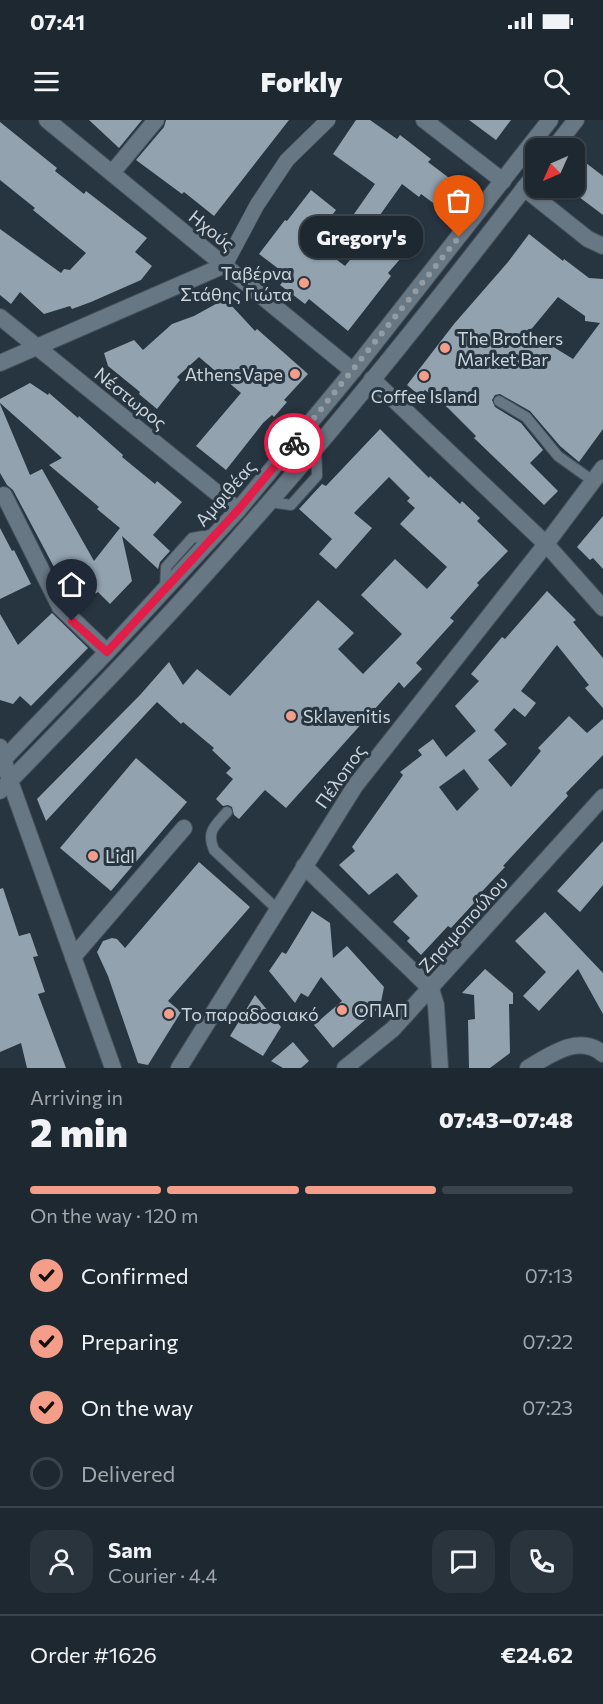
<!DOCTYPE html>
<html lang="en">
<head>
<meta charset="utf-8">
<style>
	body { margin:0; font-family:Commissioner,sans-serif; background:#2a343c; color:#f1f3f6; height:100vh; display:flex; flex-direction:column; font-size:22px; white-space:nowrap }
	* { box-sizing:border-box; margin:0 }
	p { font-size:20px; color:#a0a6ab }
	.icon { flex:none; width:33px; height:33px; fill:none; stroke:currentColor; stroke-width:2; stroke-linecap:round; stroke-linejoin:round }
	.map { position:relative; height:948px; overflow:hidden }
	.panel { display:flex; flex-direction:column; background:#1d2830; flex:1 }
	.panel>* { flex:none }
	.needle { width:39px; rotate:225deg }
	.tools { position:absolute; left:525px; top:18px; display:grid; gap:12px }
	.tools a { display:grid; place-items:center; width:60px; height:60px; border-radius:12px; background:#1d2830; box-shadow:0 2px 4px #0004,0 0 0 2px #3b444c; font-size:30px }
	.pin { position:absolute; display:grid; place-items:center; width:51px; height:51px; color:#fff; margin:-62px -26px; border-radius:50% 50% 50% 0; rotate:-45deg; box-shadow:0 0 6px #0007 }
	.pin .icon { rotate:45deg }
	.courier { position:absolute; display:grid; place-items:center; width:60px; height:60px; margin:-30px; border:4px solid #e11d48; border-radius:50%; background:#fff; color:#222; box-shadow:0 2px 8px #0007 }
	.bubble { position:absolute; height:42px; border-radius:18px; background:#1d2830; box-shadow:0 2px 4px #0004,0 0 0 2px #3b444c; font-size:20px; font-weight:800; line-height:42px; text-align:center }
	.overview em { font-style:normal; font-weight:800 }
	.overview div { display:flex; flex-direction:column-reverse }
	.overview { display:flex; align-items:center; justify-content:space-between; height:102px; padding:0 30px }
	h1 { font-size:39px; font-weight:800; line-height:45px }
	.bar { display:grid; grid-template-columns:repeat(4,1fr); gap:9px 6px; align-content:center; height:72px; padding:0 30px }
	.bar i { height:8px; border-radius:4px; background:#3b444c }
	.bar .on { background:#f49e8a }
	.bar p { grid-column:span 4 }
	.line { display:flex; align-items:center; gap:15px; padding:0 30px; border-top:2px solid #3b444c }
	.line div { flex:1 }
	.round { display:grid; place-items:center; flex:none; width:63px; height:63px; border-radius:18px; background:#2a343c }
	ol { padding:0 30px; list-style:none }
	li { display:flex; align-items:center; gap:18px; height:66px }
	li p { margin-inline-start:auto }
	li .icon { padding:6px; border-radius:50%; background:#f49e8a; color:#111; stroke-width:4 }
	li:last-child { color:#a0a6ab }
	li i { width:33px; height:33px; border:3px solid #3b444c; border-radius:50% }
	.status { display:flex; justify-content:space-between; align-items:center; height:42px; padding:0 30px; background:#1d2830; direction:ltr }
	.status svg { height:16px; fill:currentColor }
	header { display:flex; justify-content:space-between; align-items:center; height:78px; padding:0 30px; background:#1d2830; font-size:27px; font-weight:800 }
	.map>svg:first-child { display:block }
</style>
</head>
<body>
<div class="status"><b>07:41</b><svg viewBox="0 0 49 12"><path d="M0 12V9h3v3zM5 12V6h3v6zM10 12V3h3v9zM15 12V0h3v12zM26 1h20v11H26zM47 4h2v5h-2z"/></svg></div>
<header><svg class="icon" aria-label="menu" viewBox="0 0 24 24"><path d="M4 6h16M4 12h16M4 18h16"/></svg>Forkly<svg class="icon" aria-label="search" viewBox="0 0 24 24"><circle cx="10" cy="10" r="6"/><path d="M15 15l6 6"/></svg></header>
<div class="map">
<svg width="603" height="948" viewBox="0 0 603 948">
	<rect width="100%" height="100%" fill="#273540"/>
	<g fill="#92a2af" fill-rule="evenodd">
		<polygon points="89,0 142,0 119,28"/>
		<polygon points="166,0 289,0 214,96 184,72 182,74 136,40 164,7"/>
		<polygon points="356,0 370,0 397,19 400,15 431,39 428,42 461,67 448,84 445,82 440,88 421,74 419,77 402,64 375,102 408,130 388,153 391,156 348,211 309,179 305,184 280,165 288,156 259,134 285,100 287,101 311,70 336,90 312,121 345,146 367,119 347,104 375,64 333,34"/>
		<polygon points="469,0 511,0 496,20"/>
		<polygon points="0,2 57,48 55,51 84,74 86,71 147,118 135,132 152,146 141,160 91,182 72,189 70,186 44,194 20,172 11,184 0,175 0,109 61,153 64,149 70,150 86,133 33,90 35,88 0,60"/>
		<polygon points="586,43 603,56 603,95 567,68 574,68 574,58"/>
		<path d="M 529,114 L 563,141 L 564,139 L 589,158 L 603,159 L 603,309 L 579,342 L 560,326 L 530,291 L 500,274 L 495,275 L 492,280 L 495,287 L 521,303 L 543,330 L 530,343 L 558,371 L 544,385 L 474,318 L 476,316 L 448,288 L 425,270 L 420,276 L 407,265 L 454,204 L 508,142 ZM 558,177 L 585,196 L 585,201 L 600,203 L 573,239 L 529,212 Z"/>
		<polygon points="223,180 230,184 255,211 257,209 308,254 284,280 287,282 274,297 272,295 263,303 226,350 196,326 241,273 199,237 177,257 180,260 157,289 139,274 140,272 108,246 104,233 134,220 143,230 172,204 194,196"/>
		<polygon points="30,263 48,275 49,273 78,298 79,296 123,335 122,337 155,364 157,361 182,382 153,415 170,431 160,442 158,449 122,416 132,461 110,484 98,472 95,474 86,451 63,464 13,370 7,365 0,353 0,284 30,355 42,349 94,441 120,408 97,389 99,387 49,345 62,338 0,283 0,279"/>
		<polygon points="380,309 429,358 430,356 460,384 462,381 480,398 477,401 508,431 477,463 479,465 450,498 454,501 416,543 422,549 404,568 399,562 286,688 265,670 239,699 234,695 232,687 228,685 223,686 216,679 233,659 226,653 231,648 212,630 214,628 183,602 181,604 157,582 46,701 37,679 140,575 169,542 183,565 197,549 230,576 318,480 354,513 338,529 363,554 402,514 361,475 395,439 427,469 447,447 400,404 415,388 407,381 410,378 389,357 354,393 372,408 336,449 319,434 332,419 299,389 322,364 326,366"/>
		<polygon points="603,396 603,449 593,438 590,440 577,427"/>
		<polygon points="0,408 12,431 14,430 31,464 0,479"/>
		<path d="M 547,471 L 576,500 L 573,502 L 603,538 L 603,588 L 585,568 L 589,565 L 557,525 L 521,571 L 536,583 L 525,597 L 514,588 L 494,610 L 507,624 L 488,640 L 511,667 L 541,631 L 538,628 L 569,596 L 587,613 L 603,599 L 603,635 L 566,673 L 568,676 L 503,746 L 505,747 L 473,781 L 475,782 L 451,808 L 448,806 L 421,835 L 407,821 L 410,818 L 393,802 L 418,776 L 397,753 L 369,775 L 339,745 L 355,731 L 352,727 L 403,655 L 400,652 L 422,635 L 418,630 L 433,619 L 446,637 L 476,611 L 455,586 L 479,561 L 471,554 L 502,517 L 505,519 ZM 464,649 L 479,669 L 457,691 L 439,667 Z"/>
		<polygon points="52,493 88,528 31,586 20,576 13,584 0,580 0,494 18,525"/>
		<polygon points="136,638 187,682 111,771 60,728"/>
		<polygon points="603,721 603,765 580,792 557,771"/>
		<polygon points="199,742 250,787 168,881 181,892 148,945 138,943 108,856 97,832 103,821 112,818 117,819 125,828"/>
		<polygon points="3,768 19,816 30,813 38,836 33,837 45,872 38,874 66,948 27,948 21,923 0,932 0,769"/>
		<polygon points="312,791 330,803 333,838 347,826 384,867 380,887 333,928 314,905 342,881 321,857 308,877 301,873 295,883 269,851 282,832 286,834"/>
		<polygon points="545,792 603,853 603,894 578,849 539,891 523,876 546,852 515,821"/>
		<polygon points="485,849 513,873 513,884 509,884 510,933 490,948 469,948 468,900 475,899 474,875 462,873"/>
		<polygon points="255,875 281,907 263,936 230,916"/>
		<polygon points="293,922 309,941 301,948 283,948 271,941"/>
	</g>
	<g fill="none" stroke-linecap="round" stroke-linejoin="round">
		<g stroke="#445059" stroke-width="12">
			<g id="service">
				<polyline points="499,281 526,297 558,336 593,361"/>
				<polyline points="269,382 291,385 317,356 316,327"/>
				<polyline points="165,469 166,447 192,418 215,414"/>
				<path d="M 227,692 C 215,706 206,711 214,730 L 278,790"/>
			</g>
		</g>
		<g stroke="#445059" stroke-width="16">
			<polyline id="pedestrian" points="225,145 257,85 287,40 328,0"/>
		</g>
		<g stroke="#445059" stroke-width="18">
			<g id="minor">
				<polyline points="47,0 353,251"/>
				<polyline points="424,0 503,61"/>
				<polyline points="112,53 156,0"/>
				<polyline points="524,68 588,119 603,126"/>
				<polyline points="0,197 238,390"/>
				<polyline points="0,243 225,145"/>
				<polyline points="372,259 546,424 603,488"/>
				<polyline points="4,375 60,487 107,532"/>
				<polyline points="0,627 10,661 113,948"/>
				<polyline points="304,746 431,869 436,885 440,948"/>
				<polyline points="73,837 184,708"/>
				<polyline points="179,948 355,666 546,424 603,348"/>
				<path d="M 528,948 C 550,935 580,913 603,934"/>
			</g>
		</g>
		<g stroke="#445059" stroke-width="18">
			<polyline id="tertiary" points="345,948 393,909 603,677"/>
		</g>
		<g stroke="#445059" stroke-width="18">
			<g id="secondary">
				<polyline points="554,28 576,0"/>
				<polyline points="0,643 107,532 238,390 353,251 550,0"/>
				<path d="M 0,671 C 86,583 171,495 252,402 C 351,290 444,172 536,53"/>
			</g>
		</g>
		<use href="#service" stroke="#687784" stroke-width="10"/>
		<use href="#pedestrian" stroke="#687784" stroke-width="15"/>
		<use href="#minor" stroke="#687784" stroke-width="16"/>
		<use href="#tertiary" stroke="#687784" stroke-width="16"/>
		<use href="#secondary" stroke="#687784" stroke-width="16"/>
	</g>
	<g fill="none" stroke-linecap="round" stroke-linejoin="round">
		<polyline stroke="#929ca5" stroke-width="6" stroke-dasharray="0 10.8" points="294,323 459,117"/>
		<polyline stroke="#e11d48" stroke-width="8" points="72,501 107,532 238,390 294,323"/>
	</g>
	<g fill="#f49e8a" stroke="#273540" stroke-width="2">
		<circle cx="304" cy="163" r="6"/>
		<circle cx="445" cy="228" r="6"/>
		<circle cx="295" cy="254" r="6"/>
		<circle cx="424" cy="256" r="6"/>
		<circle cx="291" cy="596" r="6"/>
		<circle cx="93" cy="736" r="6"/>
		<circle cx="342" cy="890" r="6"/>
		<circle cx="169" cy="894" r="6"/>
	</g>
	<g text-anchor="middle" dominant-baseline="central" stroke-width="6" stroke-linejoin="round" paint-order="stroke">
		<g font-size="18" fill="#ccd4db" stroke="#273540">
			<text transform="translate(212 110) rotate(39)">Ηχούς</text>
			<text transform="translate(131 278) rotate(39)">Νέστωρος</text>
			<text transform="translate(225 373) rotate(-49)">Αμφιθέας</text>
			<text transform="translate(340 656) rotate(-55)">Πέλοπος</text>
			<text transform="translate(463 804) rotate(-48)">Ζησιμοπούλου</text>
		</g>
		<g font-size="18" fill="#ccd4db" stroke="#273540" text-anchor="start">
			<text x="292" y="153" text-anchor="end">Ταβέρνα<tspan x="292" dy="21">Στάθης Γιώτα</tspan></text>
			<text x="457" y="218">The Brothers<tspan x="457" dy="21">Market Bar</tspan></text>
			<text x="283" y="254" text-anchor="end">AthensVape</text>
			<text x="424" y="276" text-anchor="middle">Coffee Island</text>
			<text x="303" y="596">Sklavenitis</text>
			<text x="105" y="736">Lidl</text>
			<text x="354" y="890">ΟΠΑΠ</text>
			<text x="181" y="894">Το παραδοσιακό</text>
		</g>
	</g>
</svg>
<div class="tools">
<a><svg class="needle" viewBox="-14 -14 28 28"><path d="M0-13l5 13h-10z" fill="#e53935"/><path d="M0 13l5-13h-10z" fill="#a0a6ab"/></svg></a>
</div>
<div class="pin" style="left:459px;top:117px;background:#ea580c"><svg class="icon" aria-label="bag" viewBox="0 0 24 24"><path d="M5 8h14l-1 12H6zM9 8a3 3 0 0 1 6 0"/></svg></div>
<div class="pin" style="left:72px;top:501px;background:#1f2937"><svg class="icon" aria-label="home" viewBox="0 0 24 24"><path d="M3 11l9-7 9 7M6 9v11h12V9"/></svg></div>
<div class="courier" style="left:294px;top:323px"><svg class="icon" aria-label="bike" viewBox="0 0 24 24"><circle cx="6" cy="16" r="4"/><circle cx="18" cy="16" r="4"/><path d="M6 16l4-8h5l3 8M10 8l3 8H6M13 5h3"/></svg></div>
<div class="bubble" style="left:300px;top:96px;width:123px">Gregory's</div>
</div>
<section class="panel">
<div class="overview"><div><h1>2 min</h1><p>Arriving in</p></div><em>07:43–07:48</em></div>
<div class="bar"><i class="on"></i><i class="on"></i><i class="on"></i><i></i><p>On the way · 120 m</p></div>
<ol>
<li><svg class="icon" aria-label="check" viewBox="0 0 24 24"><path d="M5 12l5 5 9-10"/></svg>Confirmed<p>07:13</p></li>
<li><svg class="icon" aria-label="check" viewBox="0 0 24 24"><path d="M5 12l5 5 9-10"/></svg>Preparing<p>07:22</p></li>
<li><svg class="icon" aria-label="check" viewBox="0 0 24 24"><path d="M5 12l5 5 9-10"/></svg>On the way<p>07:23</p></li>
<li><i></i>Delivered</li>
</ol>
<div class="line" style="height:108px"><a class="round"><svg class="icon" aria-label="person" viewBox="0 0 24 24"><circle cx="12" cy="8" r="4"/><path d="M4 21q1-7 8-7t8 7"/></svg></a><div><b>Sam</b><p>Courier · 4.4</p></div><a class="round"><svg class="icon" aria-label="chat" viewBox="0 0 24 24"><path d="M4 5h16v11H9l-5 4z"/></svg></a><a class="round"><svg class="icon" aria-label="phone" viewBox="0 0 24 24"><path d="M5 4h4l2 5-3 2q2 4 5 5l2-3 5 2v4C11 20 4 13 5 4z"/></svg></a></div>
<div class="line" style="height:78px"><div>Order #1626</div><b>€24.62</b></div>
</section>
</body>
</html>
